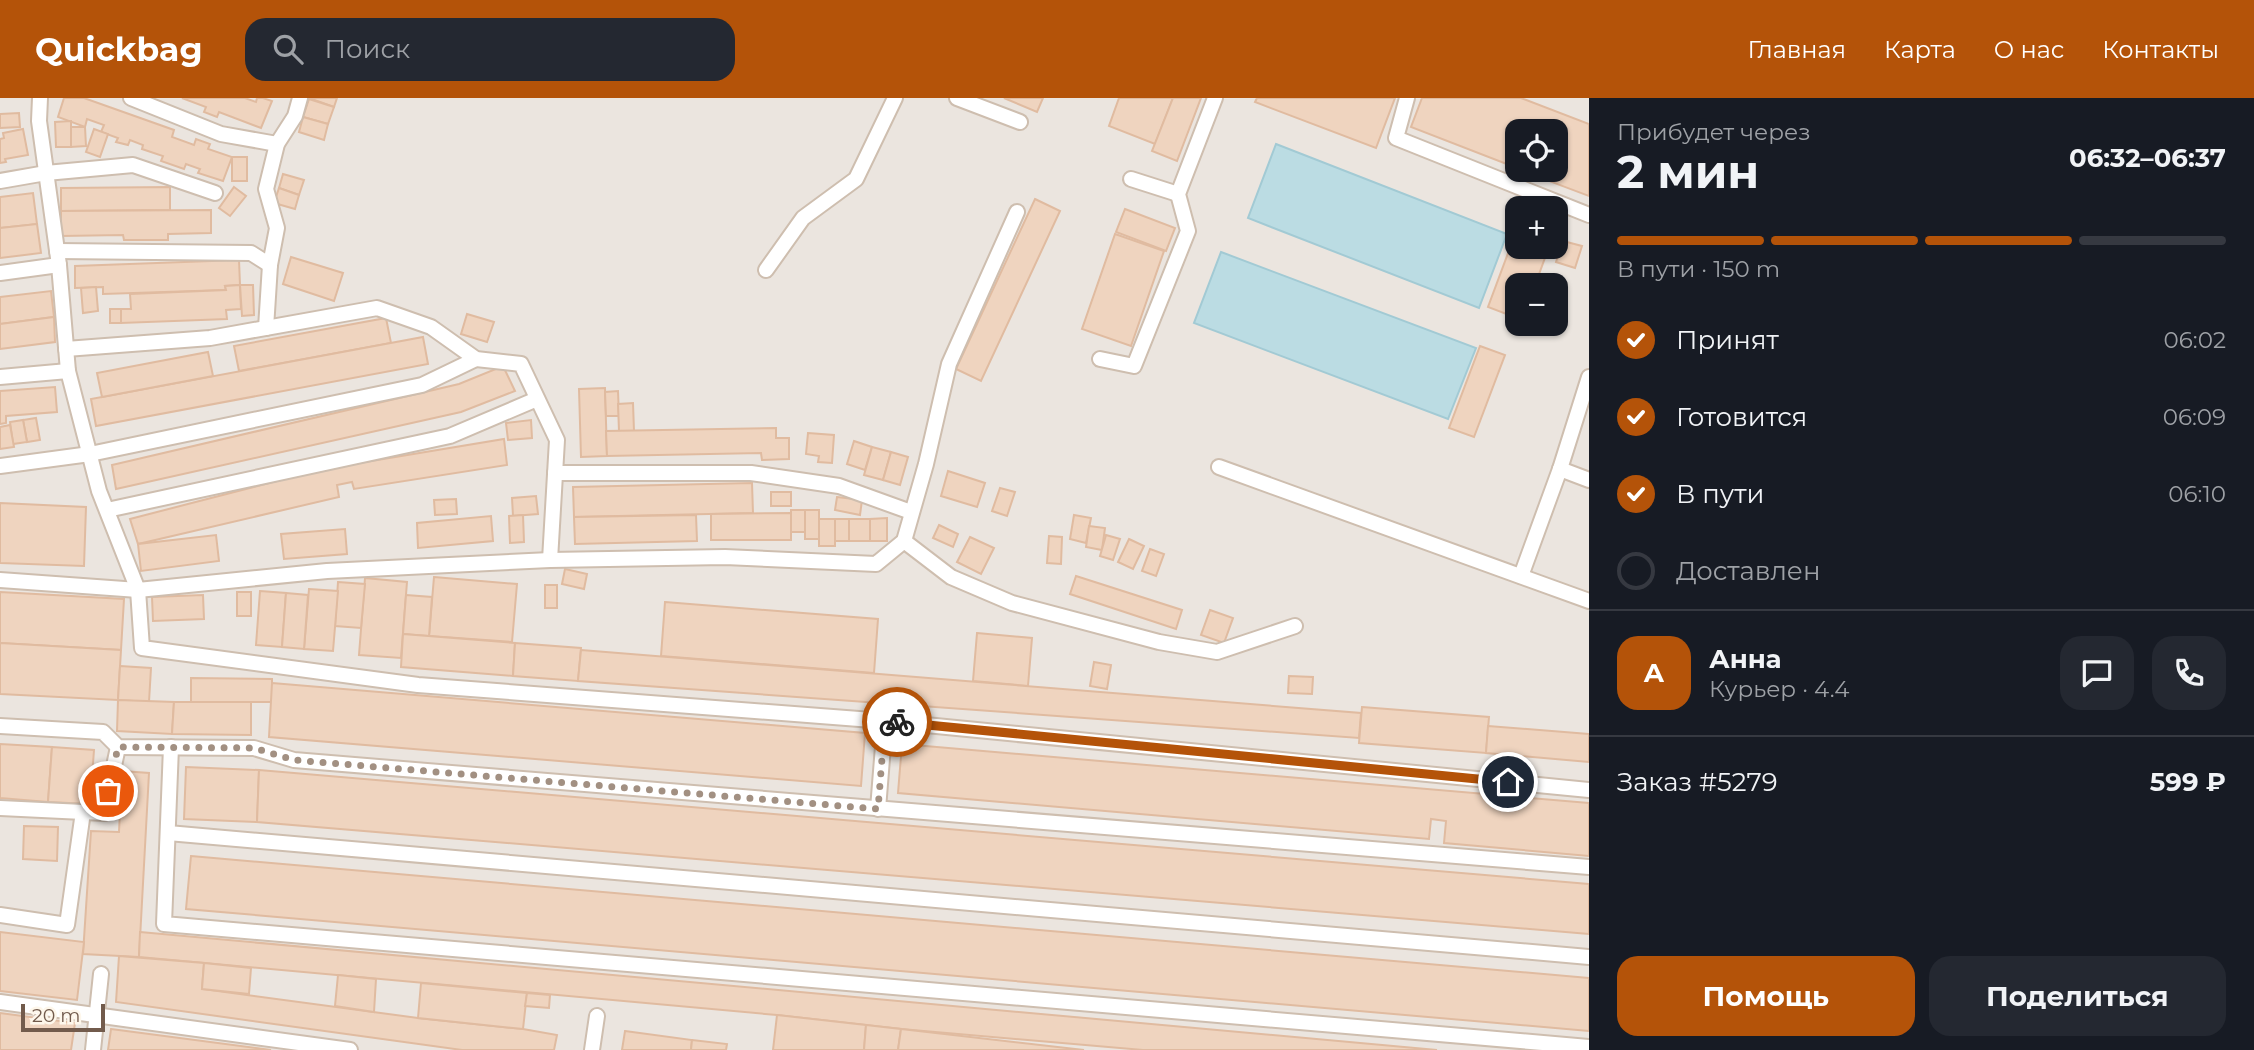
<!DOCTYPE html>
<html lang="ru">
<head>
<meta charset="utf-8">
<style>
	body { margin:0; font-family:Montserrat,sans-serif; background:#242831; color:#f1f3f6; height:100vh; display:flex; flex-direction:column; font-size:26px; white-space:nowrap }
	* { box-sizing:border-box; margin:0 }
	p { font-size:23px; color:#9ea1a6 }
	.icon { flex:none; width:38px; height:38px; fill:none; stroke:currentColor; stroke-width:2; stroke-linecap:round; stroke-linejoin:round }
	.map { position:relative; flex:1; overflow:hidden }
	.panel { display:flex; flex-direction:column; background:#171b24; width:665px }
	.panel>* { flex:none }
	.tools { position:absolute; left:1505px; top:21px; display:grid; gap:14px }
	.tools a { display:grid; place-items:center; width:63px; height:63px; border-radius:14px; background:#171b24; box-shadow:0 2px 5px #0004; font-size:35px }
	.scale { position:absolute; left:21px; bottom:18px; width:84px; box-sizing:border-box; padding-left:7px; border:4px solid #725b4c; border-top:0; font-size:19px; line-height:24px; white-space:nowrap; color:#725b4c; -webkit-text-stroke:5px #fef7eb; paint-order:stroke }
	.pin { position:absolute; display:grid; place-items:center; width:60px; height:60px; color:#fff; margin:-30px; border:4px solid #fff; border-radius:50%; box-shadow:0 2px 7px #0007 }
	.courier { position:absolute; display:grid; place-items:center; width:70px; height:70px; margin:-35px; border:5px solid #b45309; border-radius:50%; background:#fff; color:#222; box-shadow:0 2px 9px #0007 }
	.overview em { font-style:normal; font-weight:700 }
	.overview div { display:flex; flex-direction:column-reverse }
	.overview { display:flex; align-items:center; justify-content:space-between; height:119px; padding:0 28px }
	h1 { font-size:46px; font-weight:700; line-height:52px }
	.bar { display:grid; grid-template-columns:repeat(4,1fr); gap:10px 7px; align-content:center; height:84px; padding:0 28px }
	.bar i { height:9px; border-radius:5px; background:#363941 }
	.bar .on { background:#b45309 }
	.bar p { grid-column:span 4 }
	.line { display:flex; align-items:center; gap:18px; padding:0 28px; border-top:2px solid #363941 }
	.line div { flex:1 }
	.round { display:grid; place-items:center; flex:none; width:74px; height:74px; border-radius:21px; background:#242831 }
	ol { padding:0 28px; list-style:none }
	li { display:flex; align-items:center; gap:21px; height:77px }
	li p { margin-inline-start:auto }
	li .icon { padding:7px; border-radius:50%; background:#b45309; color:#fff; stroke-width:4 }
	li:last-child { color:#9ea1a6 }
	li i { width:38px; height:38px; border:4px solid #363941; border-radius:50% }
	.button { display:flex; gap:14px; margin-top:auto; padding:14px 28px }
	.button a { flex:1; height:80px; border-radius:21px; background:#b45309; color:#fff; font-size:28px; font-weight:700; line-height:80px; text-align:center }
	.button a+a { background:#242831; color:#f1f3f6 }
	header { display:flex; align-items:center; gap:42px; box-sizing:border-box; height:98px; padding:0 35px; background:#b45309; color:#fff }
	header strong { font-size:33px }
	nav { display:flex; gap:38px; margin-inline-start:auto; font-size:24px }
	.search { width:490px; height:63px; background:#242831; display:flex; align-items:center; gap:18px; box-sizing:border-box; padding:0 24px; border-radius:21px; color:#9ea1a6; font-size:26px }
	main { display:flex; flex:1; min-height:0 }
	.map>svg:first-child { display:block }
</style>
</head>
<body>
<header>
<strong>Quickbag</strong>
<div class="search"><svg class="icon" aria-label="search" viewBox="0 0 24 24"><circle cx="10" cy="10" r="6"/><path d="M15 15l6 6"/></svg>Поиск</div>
<nav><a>Главная</a><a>Карта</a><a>О нас</a><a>Контакты</a></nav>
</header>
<main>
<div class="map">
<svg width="1589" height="952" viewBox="0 0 1589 952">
	<rect width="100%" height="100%" fill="#fbf3e5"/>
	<path fill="#ebe5df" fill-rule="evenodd" d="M 0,0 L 1589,0 L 1589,952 L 0,952 ZM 1517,33 L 1556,33 L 1556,72 L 1517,72 ZM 1517,110 L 1556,110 L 1556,149 L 1517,149 ZM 1517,187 L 1556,187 L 1556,226 L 1517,226 Z"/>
	<g fill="#bbdce3" stroke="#a2cad4" stroke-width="2">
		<polygon points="1276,46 1507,136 1479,210 1248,120"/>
		<polygon points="1221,154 1476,250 1448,321 1194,225"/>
	</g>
	<g fill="#efd4bf" stroke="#e0bba0" stroke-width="2">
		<polygon points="64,0 84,0 174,32 172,39 194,47 196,41 210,46 208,51 232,59 223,83 198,75 200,71 186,66 184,71 161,63 163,58 142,51 143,47 130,42 128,47 116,44 118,40 101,34 104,27 87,21 85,29 58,19"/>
		<polygon points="182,0 245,0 256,4 257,0 263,0 272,3 261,30 219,14 217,19 204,14 206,9"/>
		<polygon points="309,0 337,0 334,9"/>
		<polygon points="1004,0 1043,0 1037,14"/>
		<polygon points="1119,0 1173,0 1155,46 1109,28"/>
		<polygon points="1173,0 1201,0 1177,63 1152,53"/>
		<polygon points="1257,0 1395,0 1376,50 1255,4"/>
		<polygon points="1422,0 1521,0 1589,26 1589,98 1520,72 1556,72 1556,33 1517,33 1517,70 1411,29"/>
		<polygon points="309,1 334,9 328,26 303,19"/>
		<polygon points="19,15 20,29 0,30 0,16"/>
		<polygon points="303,19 328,26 324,42 299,34"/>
		<polygon points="71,23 71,49 56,49 55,24"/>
		<polygon points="71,29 85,29 86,48 71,49"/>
		<polygon points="23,31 28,57 5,61 6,64 0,65 0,41 4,40 3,35"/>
		<polygon points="94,31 108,36 100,59 86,54"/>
		<rect x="232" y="59" width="15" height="24"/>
		<polygon points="283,76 304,82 299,97 279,90"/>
		<polygon points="170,89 170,112 61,113 61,90"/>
		<polygon points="234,89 246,98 230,118 219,110"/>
		<polygon points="279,90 299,97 295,111 274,105"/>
		<polygon points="33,95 37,126 0,130 0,99"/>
		<polygon points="1035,101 1060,113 981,283 956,271"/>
		<polygon points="1125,111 1175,130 1166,153 1116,134"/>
		<polygon points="211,112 211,135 168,136 168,142 124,142 123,137 61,138 61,113"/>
		<polygon points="37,126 41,155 0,160 0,130"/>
		<polygon points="1517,131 1517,149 1549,149 1535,187 1517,187 1517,220 1488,209"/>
		<polygon points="1115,136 1164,153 1131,248 1082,231"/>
		<polygon points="1563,143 1582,148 1575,170 1556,164"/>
		<polygon points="291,159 343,175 334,203 283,186"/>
		<polygon points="239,162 240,187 225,188 226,192 103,196 103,189 75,190 75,168"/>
		<polygon points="240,187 241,211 226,212 227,221 121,225 121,211 131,211 130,196 226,192 225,188"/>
		<polygon points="240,187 253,187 254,217 242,218"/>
		<polygon points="96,189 98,213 83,215 81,190"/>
		<polygon points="51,193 54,219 0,226 0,199"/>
		<rect x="110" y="211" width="11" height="14"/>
		<polygon points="467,216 494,224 487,244 461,236"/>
		<polygon points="54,219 55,244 0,251 0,226"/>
		<polygon points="386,220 391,245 239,273 234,248"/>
		<polygon points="423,239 428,266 96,328 91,301"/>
		<polygon points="1480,248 1505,257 1474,339 1449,330"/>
		<polygon points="208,254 213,278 102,299 97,275"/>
		<polygon points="503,268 515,293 461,314 116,391 112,367 459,286"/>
		<polygon points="55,289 57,314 6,318 6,325 0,326 0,293"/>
		<polygon points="605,290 607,358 581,359 579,291"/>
		<polygon points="618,293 619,318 606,318 605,294"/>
		<polygon points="633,305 634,333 619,333 618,306"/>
		<polygon points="36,320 40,342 27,344 23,322"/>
		<polygon points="23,322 27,344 13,346 10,324"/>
		<polygon points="531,322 532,340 508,342 506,325"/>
		<polygon points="10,327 14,349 0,351 0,329"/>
		<polygon points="776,330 776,340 789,340 789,361 762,362 761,355 607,358 606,333"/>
		<polygon points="808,335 834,337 832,365 818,364 819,358 806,356"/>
		<polygon points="504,341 507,367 354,391 352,384 337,387 339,399 138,446 130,421 323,371"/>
		<polygon points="854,343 872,349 865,372 847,366"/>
		<polygon points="872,349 891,354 883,382 864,377"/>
		<polygon points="891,354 908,359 900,387 883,382"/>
		<polygon points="948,373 985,385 977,409 941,398"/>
		<polygon points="752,385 753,415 574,419 573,389"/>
		<polygon points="1000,390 1015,394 1007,418 992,413"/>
		<rect x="771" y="394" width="20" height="14"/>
		<polygon points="536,398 538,416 513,418 512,400"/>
		<polygon points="837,399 862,402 860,417 835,412"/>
		<polygon points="456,401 457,416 435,417 434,402"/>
		<polygon points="0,405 86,409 84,468 0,465"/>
		<rect x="791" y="412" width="14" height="22"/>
		<rect x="805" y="412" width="14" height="29"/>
		<polygon points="791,415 791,442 711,442 711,416"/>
		<polygon points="523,417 524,444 510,445 509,418"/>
		<polygon points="696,417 697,443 575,446 574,419"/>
		<polygon points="1074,417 1091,420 1086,445 1070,441"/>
		<polygon points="491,418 493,443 418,450 417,425"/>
		<polygon points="887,420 887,443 870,443 870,421"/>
		<rect x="819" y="421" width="16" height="27"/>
		<rect x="835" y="421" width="14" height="22"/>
		<rect x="849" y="421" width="21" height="22"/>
		<polygon points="939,427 958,436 953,449 933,440"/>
		<polygon points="1089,428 1105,430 1102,452 1086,449"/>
		<polygon points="345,431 347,456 284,461 281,436"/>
		<polygon points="216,437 219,463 141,473 138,446"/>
		<polygon points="1106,437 1120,441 1113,462 1100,458"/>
		<polygon points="1049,438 1062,439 1061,466 1047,465"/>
		<polygon points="970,439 994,450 981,476 957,464"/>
		<polygon points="1129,441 1144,448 1133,471 1118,464"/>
		<polygon points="1150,451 1164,456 1156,478 1142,473"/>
		<polygon points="565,471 587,476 584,491 562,486"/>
		<polygon points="1076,478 1182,512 1176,531 1070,496"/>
		<polygon points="434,479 517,486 512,544 429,538"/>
		<polygon points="365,480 407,484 401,560 359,557"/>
		<polygon points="338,484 365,486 361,530 335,528"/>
		<rect x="545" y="487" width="12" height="23"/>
		<polygon points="309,491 338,493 333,553 304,551"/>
		<polygon points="260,493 286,495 282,549 256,547"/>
		<polygon points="0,494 124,501 121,552 0,545"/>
		<rect x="237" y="494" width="14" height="24"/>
		<polygon points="286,495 308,497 304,551 282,549"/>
		<polygon points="203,497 204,521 153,523 152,499"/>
		<polygon points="406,497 432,499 429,538 403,536"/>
		<polygon points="665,504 878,521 874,575 661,558"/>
		<polygon points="1210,512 1233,520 1224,545 1201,537"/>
		<polygon points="977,535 1032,540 1028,588 973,583"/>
		<polygon points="403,536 515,545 513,578 401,569"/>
		<polygon points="0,545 121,552 118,602 0,596"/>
		<polygon points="515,545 581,550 578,583 513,578"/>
		<polygon points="581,552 1361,615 1359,640 578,583"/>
		<polygon points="1094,564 1111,567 1107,591 1090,588"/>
		<polygon points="120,568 151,570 149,604 118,602"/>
		<polygon points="1289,578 1313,579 1312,596 1288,595"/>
		<polygon points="191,580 272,581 272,604 191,604"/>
		<polygon points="272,585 865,635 861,688 269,639"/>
		<polygon points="118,602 174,604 172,636 117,633"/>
		<polygon points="174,604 251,604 251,637 172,636"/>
		<polygon points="1362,609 1489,619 1486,655 1359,645"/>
		<polygon points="1488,628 1589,636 1589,664 1486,655"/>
		<polygon points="0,646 52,649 48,704 0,700"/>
		<polygon points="902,646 1589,705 1589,758 1444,745 1446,723 1431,721 1429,741 898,695"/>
		<polygon points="52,649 94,652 90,706 48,704"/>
		<polygon points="186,669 259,672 257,724 184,721"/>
		<polygon points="259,672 1589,786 1589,836 257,724"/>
		<polygon points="122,673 149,675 139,859 83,856 91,733 119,734"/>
		<polygon points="24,728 58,729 57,763 23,761"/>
		<polygon points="191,758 1589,880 1589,933 186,811"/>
		<polygon points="0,834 84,844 77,902 0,893"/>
		<polygon points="140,834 1437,952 1143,952 901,931 777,917 139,859"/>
		<polygon points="119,858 204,865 202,891 418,920 523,931 557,937 554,952 462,952 116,904"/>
		<polygon points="204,865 251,870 249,896 202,891"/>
		<polygon points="338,877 376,881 374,914 335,908"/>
		<polygon points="421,885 527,895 523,931 418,920"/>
		<polygon points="527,895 550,897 549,910 525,908"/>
		<polygon points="0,915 75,925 71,952 0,952"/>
		<polygon points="777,917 866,927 864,952 773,952"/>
		<polygon points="866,927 901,931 898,952 864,952"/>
		<polygon points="111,931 271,952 108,952"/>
		<polygon points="901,931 1084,952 898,952"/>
		<polygon points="625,933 692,942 691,952 622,952"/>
		<polygon points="692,942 727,946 726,952 691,952"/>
	</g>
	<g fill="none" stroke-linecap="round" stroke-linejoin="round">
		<g stroke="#cebeaf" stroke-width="18">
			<g id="service">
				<polyline points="40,0 39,23 59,167 68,273 99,393 138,492 142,550 418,587 885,623 1589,692"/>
				<polyline points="131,0 221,36 277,46"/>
				<polyline points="957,0 1020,24"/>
				<polyline points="1407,0 1396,40 1589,117"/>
				<polyline points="1131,81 1178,96"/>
				<polyline points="0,83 46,75 133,67 215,95"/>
				<polyline points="57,153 251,155 270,167"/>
				<polyline points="766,172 803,120 856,81 895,0"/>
				<polyline points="0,175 59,167"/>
				<polyline points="266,230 270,167 277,130 266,91 277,46 295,18 300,0"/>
				<polyline points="66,251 210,240 377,210 431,229 476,261 521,266 557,342 550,462"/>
				<polyline points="1100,261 1134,268 1188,133 1178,96 1215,0"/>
				<polyline points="0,279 68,273"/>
				<polyline points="0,368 90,356 422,287 476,261"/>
				<polyline points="1219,369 1589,503"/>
				<polyline points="1560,371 1589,382"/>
				<polyline points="555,375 751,375 839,388 911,414"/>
				<polyline points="107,412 450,338 537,301"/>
				<polyline points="904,443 951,479 1012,505 1159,544 1217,554 1295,528"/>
				<polyline points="1521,478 1560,371 1589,279"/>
				<polyline points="0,482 138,492 327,473 550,462 725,459 876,466 904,443 926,366 949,266 1017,114"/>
				<polyline points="0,628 103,634 118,649 254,650 294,662 1589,769"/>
				<polyline points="171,649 164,826 1589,949"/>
				<polyline points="0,710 104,715 118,649"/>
				<polyline points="878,711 885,623"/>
				<polyline points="168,735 1589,859"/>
				<polyline points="0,817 67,827 83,714"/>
				<polyline points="0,904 350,952"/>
				<polyline points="93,952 101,876"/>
				<polyline points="592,952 597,918"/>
			</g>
		</g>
		<use href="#service" stroke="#fff" stroke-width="14"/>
	</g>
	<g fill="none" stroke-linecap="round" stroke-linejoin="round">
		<polyline stroke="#a29082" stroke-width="7" stroke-dasharray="0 12.6" points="108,693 118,649 254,650 294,662 878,711 885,623 897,624"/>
		<polyline stroke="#b45309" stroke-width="9" points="897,624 1508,684"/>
	</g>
</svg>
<div class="tools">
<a><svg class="icon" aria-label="locate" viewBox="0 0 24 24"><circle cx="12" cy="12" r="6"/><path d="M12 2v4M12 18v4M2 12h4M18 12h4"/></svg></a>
<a>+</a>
<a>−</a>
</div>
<div class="scale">20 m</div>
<div class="pin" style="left:108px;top:693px;background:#ea580c"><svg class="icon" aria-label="bag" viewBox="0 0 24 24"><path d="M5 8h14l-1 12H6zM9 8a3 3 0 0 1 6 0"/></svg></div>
<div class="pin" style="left:1508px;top:684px;background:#1f2937"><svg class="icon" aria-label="home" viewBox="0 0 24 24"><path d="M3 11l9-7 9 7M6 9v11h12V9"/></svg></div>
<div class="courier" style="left:897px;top:624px"><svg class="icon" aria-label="bike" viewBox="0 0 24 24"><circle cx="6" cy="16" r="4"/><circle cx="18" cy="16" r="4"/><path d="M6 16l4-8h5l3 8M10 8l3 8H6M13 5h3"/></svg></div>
</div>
<section class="panel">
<div class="overview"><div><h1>2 мин</h1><p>Прибудет через</p></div><em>06:32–06:37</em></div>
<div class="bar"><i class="on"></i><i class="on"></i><i class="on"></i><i></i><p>В пути · 150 m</p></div>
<ol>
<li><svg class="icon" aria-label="check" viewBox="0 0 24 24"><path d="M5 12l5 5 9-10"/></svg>Принят<p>06:02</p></li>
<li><svg class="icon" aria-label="check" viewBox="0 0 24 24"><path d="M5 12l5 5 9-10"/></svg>Готовится<p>06:09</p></li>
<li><svg class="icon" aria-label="check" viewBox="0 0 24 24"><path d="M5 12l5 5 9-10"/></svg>В пути<p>06:10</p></li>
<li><i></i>Доставлен</li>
</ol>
<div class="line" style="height:126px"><b class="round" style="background:#b45309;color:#fff">А</b><div><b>Анна</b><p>Курьер · 4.4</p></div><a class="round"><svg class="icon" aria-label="chat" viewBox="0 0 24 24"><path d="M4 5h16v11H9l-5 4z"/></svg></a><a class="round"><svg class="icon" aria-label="phone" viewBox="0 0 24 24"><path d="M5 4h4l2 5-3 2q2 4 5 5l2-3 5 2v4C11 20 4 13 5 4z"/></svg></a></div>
<div class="line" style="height:91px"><div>Заказ #5279</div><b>599 ₽</b></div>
<div class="button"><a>Помощь</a><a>Поделиться</a></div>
</section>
</main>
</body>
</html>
